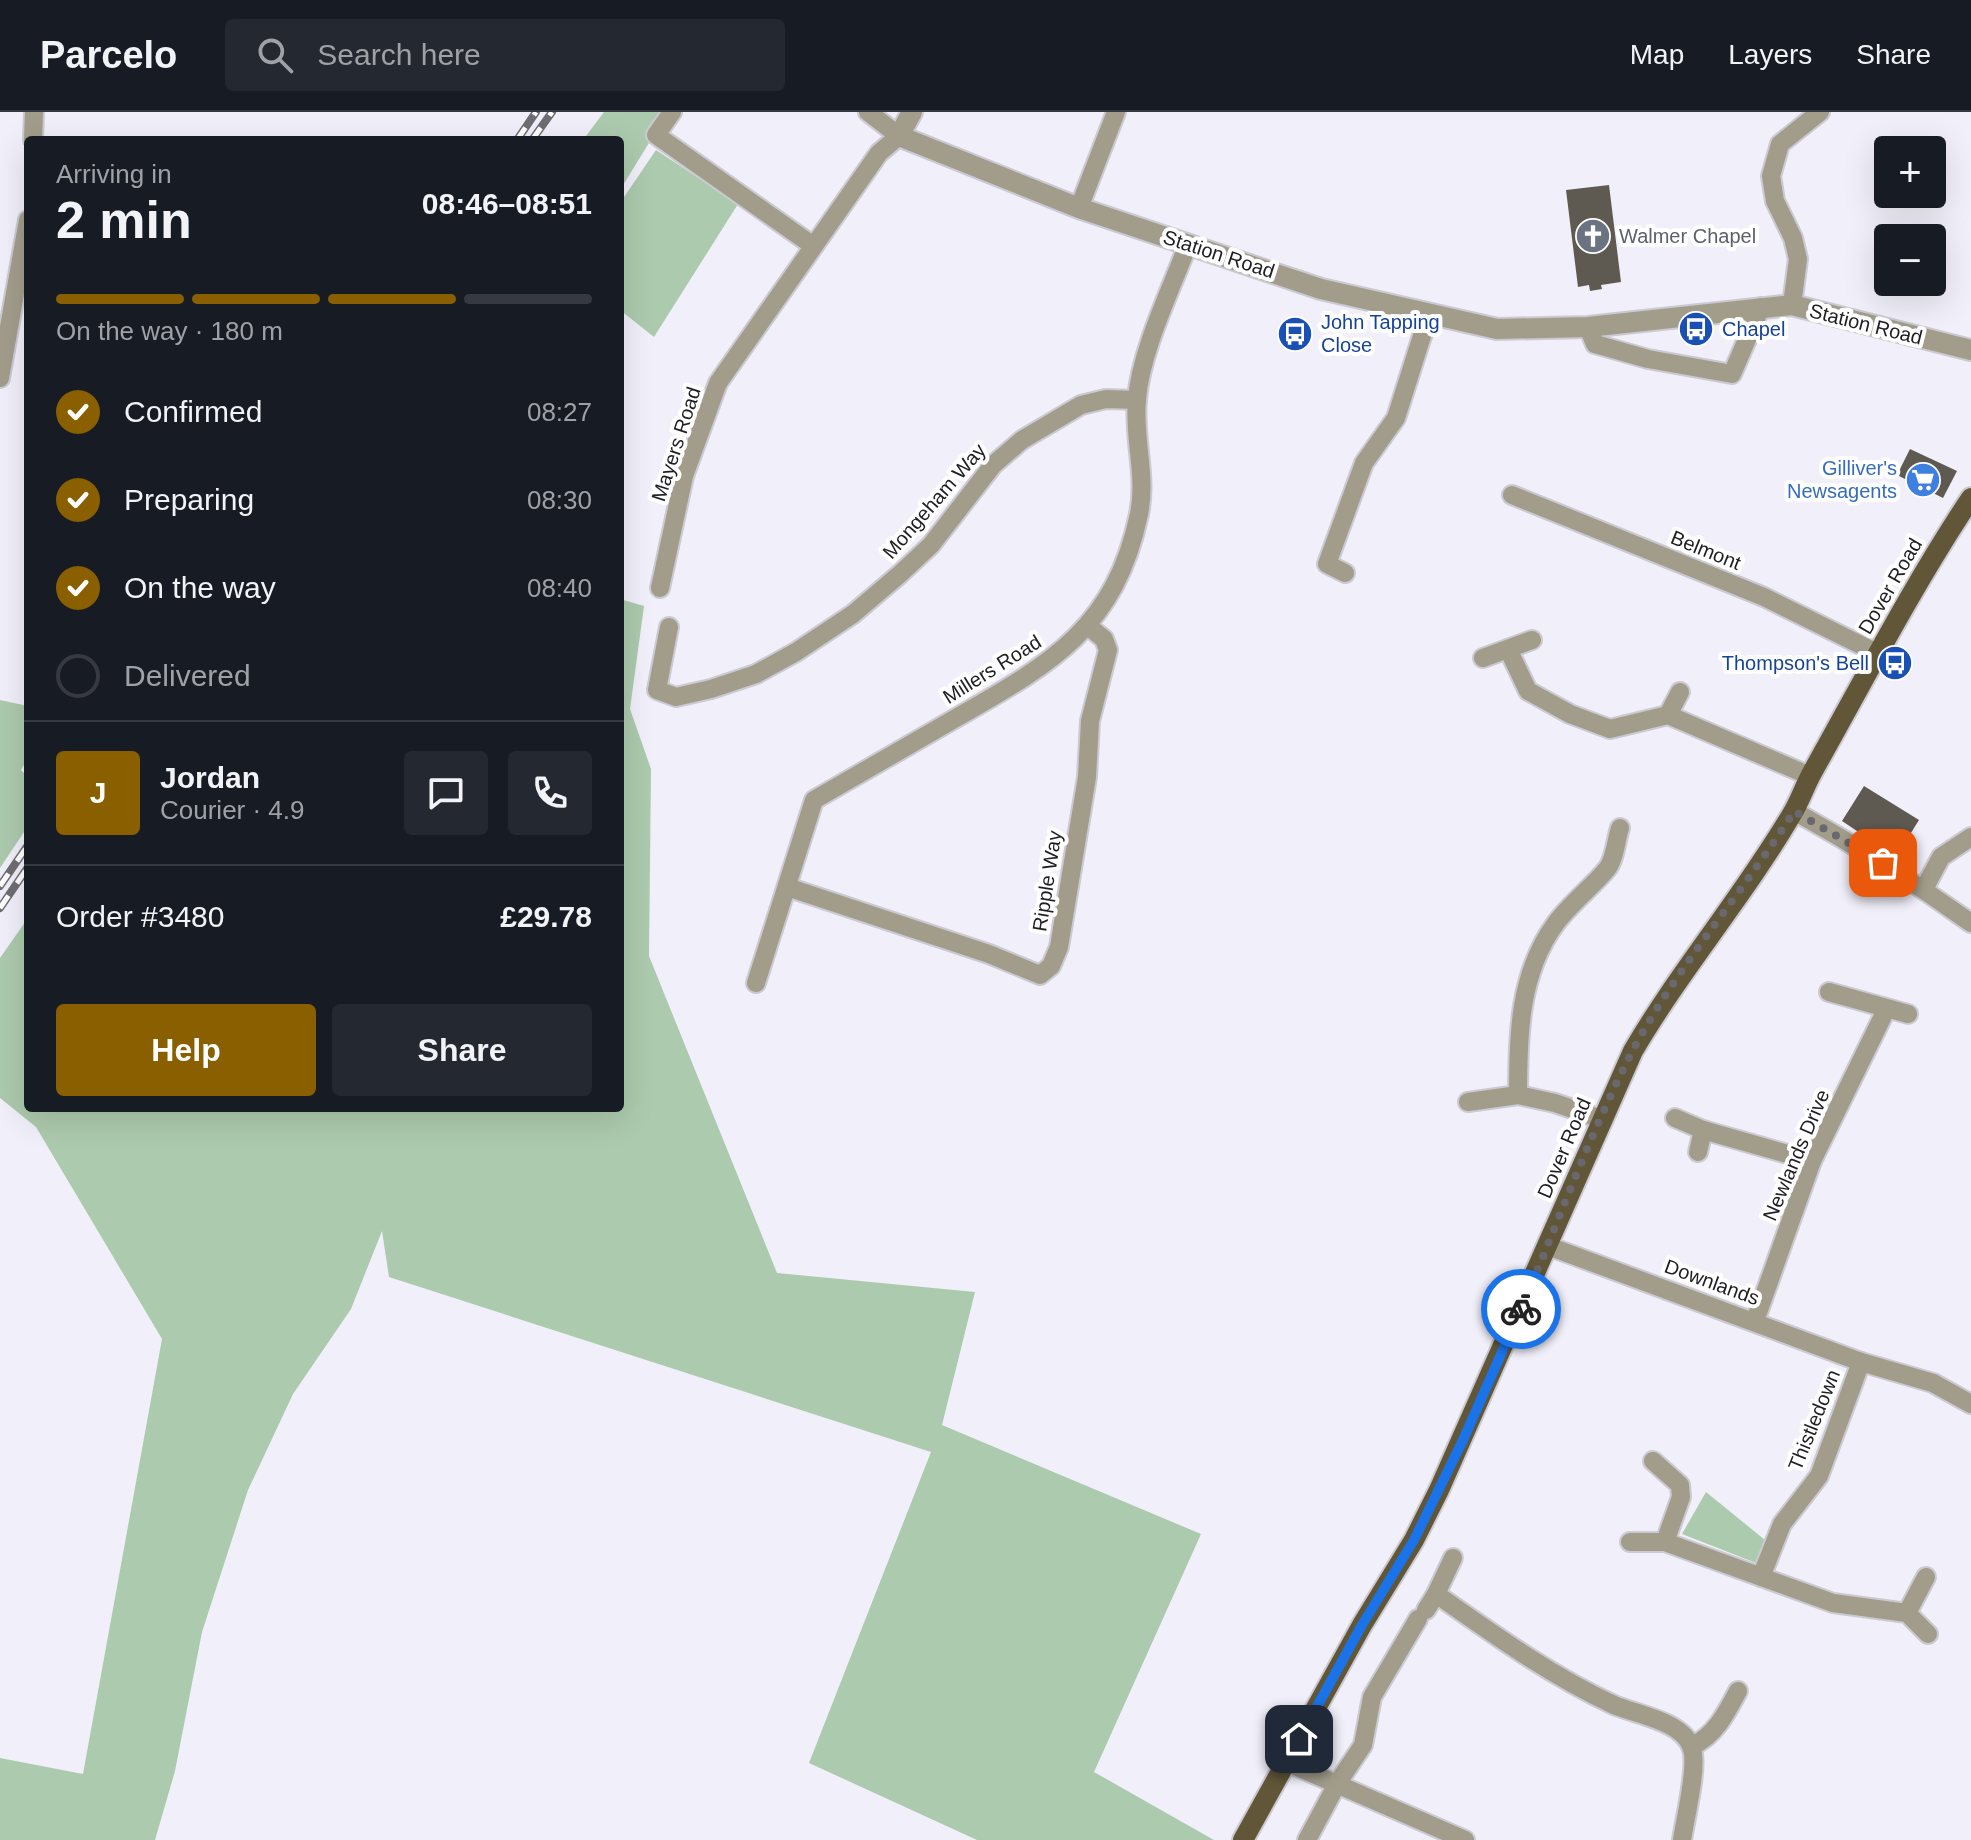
<!DOCTYPE html>
<html lang="en">
<head>
<meta charset="utf-8">
<style>
	body { margin:0; font-family:Helvetica,sans-serif; background:#242831; color:#f1f3f6; height:100vh; display:flex; flex-direction:column; font-size:30px; white-space:nowrap }
	* { box-sizing:border-box; margin:0 }
	p { font-size:26px; color:#9ea1a6 }
	.icon { flex:none; width:44px; height:44px; fill:none; stroke:currentColor; stroke-width:2; stroke-linecap:round; stroke-linejoin:round }
	.map { position:relative; flex:1; overflow:hidden }
	.side { position:absolute; left:24px; top:24px; width:600px; height:976px; display:flex; flex-direction:column; background:#171b24; border-radius:8px; box-shadow:0 8px 32px #0002 }
	.side>* { flex:none }
	.tools { position:absolute; left:1874px; top:24px; display:grid; gap:16px }
	.tools a { display:grid; place-items:center; width:72px; height:72px; border-radius:8px; background:#171b24; box-shadow:0 8px 32px #0002; font-size:40px }
	.pin { position:absolute; display:grid; place-items:center; width:68px; height:68px; color:#fff; margin:-34px; border-radius:16px; box-shadow:0 4px 12px #0006 }
	.courier { position:absolute; display:grid; place-items:center; width:80px; height:80px; margin:-40px; border:6px solid #1a73e8; border-radius:50%; background:#fff; color:#222; box-shadow:0 2px 10px #0007 }
	.headline em { font-style:normal; font-weight:700 }
	.headline div { display:flex; flex-direction:column-reverse }
	.headline { display:flex; align-items:center; justify-content:space-between; height:136px; padding:0 32px }
	h1 { font-size:52px; font-weight:700; line-height:60px }
	.bar { display:grid; grid-template-columns:repeat(4,1fr); gap:12px 8px; align-content:center; height:96px; padding:0 32px }
	.bar i { height:10px; border-radius:6px; background:#363941 }
	.bar .on { background:#895f00 }
	.bar p { grid-column:span 4 }
	.line { display:flex; align-items:center; gap:20px; padding:0 32px; border-top:2px solid #363941 }
	.line div { flex:1 }
	.round { display:grid; place-items:center; flex:none; width:84px; height:84px; border-radius:8px; background:#242831 }
	ol { padding:0 32px; list-style:none }
	li { display:flex; align-items:center; gap:24px; height:88px }
	li p { margin-inline-start:auto }
	li .icon { padding:8px; border-radius:50%; background:#895f00; color:#fff; stroke-width:4 }
	li:last-child { color:#9ea1a6 }
	li i { width:44px; height:44px; border:4px solid #363941; border-radius:50% }
	.button { display:flex; gap:16px; margin-top:auto; padding:16px 32px }
	.button a { flex:1; height:92px; border-radius:8px; background:#895f00; color:#fff; font-size:32px; font-weight:700; line-height:92px; text-align:center }
	.button a+a { background:#242831; color:#f1f3f6 }
	header { display:flex; align-items:center; gap:48px; box-sizing:border-box; height:112px; padding:0 40px; background:#171b24; border-bottom:2px solid #363941 }
	header strong { font-size:38px }
	nav { display:flex; gap:44px; margin-inline-start:auto; font-size:28px }
	.search { width:560px; height:72px; background:#242831; display:flex; align-items:center; gap:20px; box-sizing:border-box; padding:0 28px; border-radius:8px; color:#9ea1a6; font-size:30px }
	.map>svg:first-child { display:block }
</style>
</head>
<body>
<header>
<strong>Parcelo</strong>
<div class="search"><svg class="icon" aria-label="search" viewBox="0 0 24 24"><circle cx="10" cy="10" r="6"/><path d="M15 15l6 6"/></svg>Search here</div>
<nav><a>Map</a><a>Layers</a><a>Share</a></nav>
</header>
<div class="map">
<svg width="1971" height="1728" viewBox="0 0 1971 1728">
	<rect width="100%" height="100%" fill="#f1f0fa"/>
	<g fill="#accaad">
		<polygon points="604,0 668,0 620,78 620,28 583,28"/>
		<polygon points="656,38 738,92 654,225 620,198 620,91"/>
		<polygon points="620,487 644,494 630,597 651,657 649,844 777,1161 975,1180 942,1313 1201,1422 1094,1660 1214,1728 977,1728 809,1651 931,1340 389,1165 382,1119 351,1197 293,1282 248,1378 202,1520 175,1659 155,1728 0,1728 0,1646 83,1662 162,1227 36,1015 0,986 0,846 28,806 28,996 620,996"/>
		<polygon points="0,588 28,594 28,646 21,658 28,665 28,714 0,756"/>
		<polygon points="1706,1380 1765,1428 1756,1451 1682,1422"/>
	</g>
	<g fill="#5e5951">
		<polygon points="1609,73 1621,170 1601,173 1602,177 1590,179 1589,173 1578,175 1566,78"/>
		<polygon points="1910,337 1957,359 1943,386 1897,363"/>
		<polygon points="1864,674 1919,708 1896,745 1842,709"/>
	</g>
	<g fill="none" stroke-linecap="round" stroke-linejoin="round">
		<g stroke="#cbcad3" stroke-width="22">
			<g id="minor">
				<polyline points="672,0 656,23 812,133"/>
				<polyline points="33,28 34,0"/>
				<polyline points="1079,96 1116,0"/>
				<polyline points="1792,193 1798,147 1793,126 1775,89 1771,64 1780,32 1820,0"/>
				<polyline points="1588,215 1595,232 1648,247 1732,262 1761,195"/>
				<polyline points="0,266 28,108"/>
				<polyline points="1512,383 1764,485 1879,542"/>
				<polyline points="1345,461 1327,452 1364,351 1396,306 1429,202"/>
				<polyline points="660,476 684,364 718,271 879,41 899,24 868,0"/>
				<polyline points="669,515 657,578 676,585 711,577 756,562 796,540 853,502 900,462 931,433 993,353 1022,328 1081,293 1106,287 1137,288"/>
				<polyline points="1508,537 1528,579 1570,602 1610,617 1668,603 1810,664"/>
				<polyline points="1483,546 1532,528"/>
				<polyline points="1668,603 1680,580"/>
				<path d="M 1794,699 C 1855,733 1914,770 1971,811"/>
				<polyline points="787,775 989,842 1040,863 1051,854 1059,835 1087,665 1090,609 1108,538 1104,527 1088,514"/>
				<polyline points="1924,777 1941,745 1971,725"/>
				<path d="M 756,871 L 814,688 C 862,660 909,633 956,606 C 1050,552 1115,517 1139,402 C 1147,363 1133,326 1137,287 C 1141,238 1171,178 1188,132"/>
				<polyline points="1829,880 1908,902"/>
				<path d="M 1518,983 C 1518,923 1519,861 1556,811 C 1571,791 1592,775 1607,757 C 1615,747 1616,728 1620,716"/>
				<polyline points="1468,990 1518,983 1555,991 1601,1007"/>
				<polyline points="1675,1006 1703,1018 1812,1049"/>
				<polyline points="1698,1040 1703,1018"/>
				<polyline points="1548,1134 1861,1250 1933,1271 1971,1292"/>
				<polyline points="1755,1209 1812,1049 1886,898"/>
				<polyline points="1653,1349 1680,1373 1681,1385 1665,1430"/>
				<polyline points="1630,1430 1665,1430 1833,1491 1907,1501 1928,1522"/>
				<polyline points="1761,1465 1782,1412 1819,1364 1861,1250"/>
				<path d="M 1436,1482 C 1493,1522 1551,1564 1614,1593 C 1637,1603 1684,1609 1692,1637 C 1698,1655 1685,1707 1682,1728"/>
				<polyline points="1426,1498 1436,1482 1453,1446"/>
				<polyline points="1907,1501 1926,1465"/>
				<path d="M 1692,1634 C 1715,1624 1727,1600 1738,1579"/>
				<polyline points="1286,1650 1465,1728"/>
				<polyline points="1307,1728 1337,1672 1363,1633 1372,1585 1418,1507"/>
			</g>
		</g>
		<g stroke="#cbcad3" stroke-width="24">
			<polyline id="tertiary" points="912,0 899,24 1079,96 1321,177 1497,217 1588,215 1792,193 1971,238"/>
		</g>
		<g stroke="#cbcad3" stroke-width="24">
			<path id="primary" d="M 1243,1728 L 1362,1513 L 1414,1428 L 1439,1378 L 1633,939 C 1681,857 1743,785 1792,702 C 1800,689 1805,673 1813,659 C 1864,568 1913,473 1971,386"/>
		</g>
		<use href="#minor" stroke="#a29d8b" stroke-width="18"/>
		<use href="#tertiary" stroke="#a29d8b" stroke-width="20"/>
		<use href="#primary" stroke="#615738" stroke-width="20"/>
		<g stroke="#6d6d73" stroke-width="8">
			<g id="rail">
				<polyline points="517,28 536,0"/>
				<polyline points="532,28 552,0"/>
				<polyline points="0,774 28,733"/>
				<polyline points="0,796 28,755"/>
			</g>
		</g>
		<use href="#rail" stroke="#fff" stroke-width="5" stroke-dasharray="15" stroke-linecap="butt"/>
	</g>
	<g fill="none" stroke-linecap="round" stroke-linejoin="round">
		<path stroke="#68686e" stroke-width="8" stroke-dasharray="0 14.4" d="M 1521,1197 C 1558,1111 1590,1021 1633,938 C 1678,853 1743,781 1794,699 L 1883,751"/>
		<polyline stroke="#1a73e8" stroke-width="10" points="1299,1627 1362,1513 1414,1428 1463,1328 1521,1197"/>
	</g>
	<defs>
		<g id="church-disc" transform="scale(1.8)"><circle r="9.5" fill="#6b7280" stroke="#fff"/><path d="M-1.2-6h2.4v3.5h3.3v2.4h-3.3V6h-2.4V-.1h-3.3v-2.4h3.3Z" fill="#fff"/></g>
		<g id="bus-disc" transform="scale(1.8)"><circle r="9.5" fill="#1a4fb4" stroke="#fff"/><path d="M-5-6H5V4H4V6H2V4H-2V6H-4V4H-5ZM-3.5-4V0h7V-4ZM-3.5 1.2v1.5H-2V1.2ZM2 1.2v1.5H3.5V1.2Z" fill="#fff"/></g>
		<g id="supermarket-disc" transform="scale(1.8)"><circle r="9.5" fill="#3f7fe0" stroke="#fff"/><path d="M-6-5.5h2.5l.6 2H6L4.5 2H-2.5L-4.4-4H-6ZM-1.5 3.2a1.3 1.3 0 1 0 .1 0ZM3 3.2a1.3 1.3 0 1 0 .1 0Z" fill="#fff"/></g>
	</defs>
	<g fill-rule="evenodd">
		<use href="#church-disc" x="1593" y="124"/>
		<use href="#bus-disc" x="1696" y="217"/>
		<use href="#bus-disc" x="1295" y="222"/>
		<use href="#supermarket-disc" x="1923" y="368"/>
		<use href="#bus-disc" x="1895" y="551"/>
	</g>
	<g text-anchor="middle" dominant-baseline="central" stroke-width="8" stroke-linejoin="round" paint-order="stroke">
		<g font-size="20" fill="#5b616d" stroke="#fff" text-anchor="start">
			<text x="1619" y="124">Walmer Chapel</text>
		</g>
		<g font-size="20" fill="#1f1f23" stroke="#fff">
			<text transform="translate(1219 142) rotate(18)">Station Road</text>
			<text transform="translate(1866 212) rotate(14)">Station Road</text>
			<text transform="translate(676 332) rotate(-72)">Mayers Road</text>
			<text transform="translate(934 389) rotate(-49)">Mongeham Way</text>
			<text transform="translate(1706 438) rotate(22)">Belmont</text>
			<text transform="translate(1890 474) rotate(-60)">Dover Road</text>
			<text transform="translate(992 557) rotate(-32)">Millers Road</text>
			<text transform="translate(1047 769) rotate(-81)">Ripple Way</text>
			<text transform="translate(1564 1036) rotate(-67)">Dover Road</text>
			<text transform="translate(1796 1043) rotate(-67)">Newlands Drive</text>
			<text transform="translate(1712 1170) rotate(20)">Downlands</text>
			<text transform="translate(1814 1308) rotate(-68)">Thistledown</text>
		</g>
		<g font-size="20" fill="#164399" stroke="#fff" text-anchor="start">
			<text x="1321" y="210">John Tapping<tspan x="1321" dy="23">Close</tspan></text>
			<text x="1722" y="217">Chapel</text>
			<text x="1869" y="551" text-anchor="end">Thompson's Bell</text>
		</g>
		<g font-size="20" fill="#366cbe" stroke="#fff" text-anchor="end">
			<text x="1897" y="356">Gilliver's<tspan x="1897" dy="23">Newsagents</tspan></text>
		</g>
	</g>
</svg>
<div class="tools">
<a>+</a>
<a>−</a>
</div>
<div class="pin" style="left:1883px;top:751px;background:#ea580c"><svg class="icon" aria-label="bag" viewBox="0 0 24 24"><path d="M5 8h14l-1 12H6zM9 8a3 3 0 0 1 6 0"/></svg></div>
<div class="pin" style="left:1299px;top:1627px;background:#1f2937"><svg class="icon" aria-label="home" viewBox="0 0 24 24"><path d="M3 11l9-7 9 7M6 9v11h12V9"/></svg></div>
<div class="courier" style="left:1521px;top:1197px"><svg class="icon" aria-label="bike" viewBox="0 0 24 24"><circle cx="6" cy="16" r="4"/><circle cx="18" cy="16" r="4"/><path d="M6 16l4-8h5l3 8M10 8l3 8H6M13 5h3"/></svg></div>
<section class="side">
<div class="headline"><div><h1>2 min</h1><p>Arriving in</p></div><em>08:46–08:51</em></div>
<div class="bar"><i class="on"></i><i class="on"></i><i class="on"></i><i></i><p>On the way · 180 m</p></div>
<ol>
<li><svg class="icon" aria-label="check" viewBox="0 0 24 24"><path d="M5 12l5 5 9-10"/></svg>Confirmed<p>08:27</p></li>
<li><svg class="icon" aria-label="check" viewBox="0 0 24 24"><path d="M5 12l5 5 9-10"/></svg>Preparing<p>08:30</p></li>
<li><svg class="icon" aria-label="check" viewBox="0 0 24 24"><path d="M5 12l5 5 9-10"/></svg>On the way<p>08:40</p></li>
<li><i></i>Delivered</li>
</ol>
<div class="line" style="height:144px"><b class="round" style="background:#895f00;color:#fff">J</b><div><b>Jordan</b><p>Courier · 4.9</p></div><a class="round"><svg class="icon" aria-label="chat" viewBox="0 0 24 24"><path d="M4 5h16v11H9l-5 4z"/></svg></a><a class="round"><svg class="icon" aria-label="phone" viewBox="0 0 24 24"><path d="M5 4h4l2 5-3 2q2 4 5 5l2-3 5 2v4C11 20 4 13 5 4z"/></svg></a></div>
<div class="line" style="height:104px"><div>Order #3480</div><b>£29.78</b></div>
<div class="button"><a>Help</a><a>Share</a></div>
</section>
</div>
</body>
</html>
